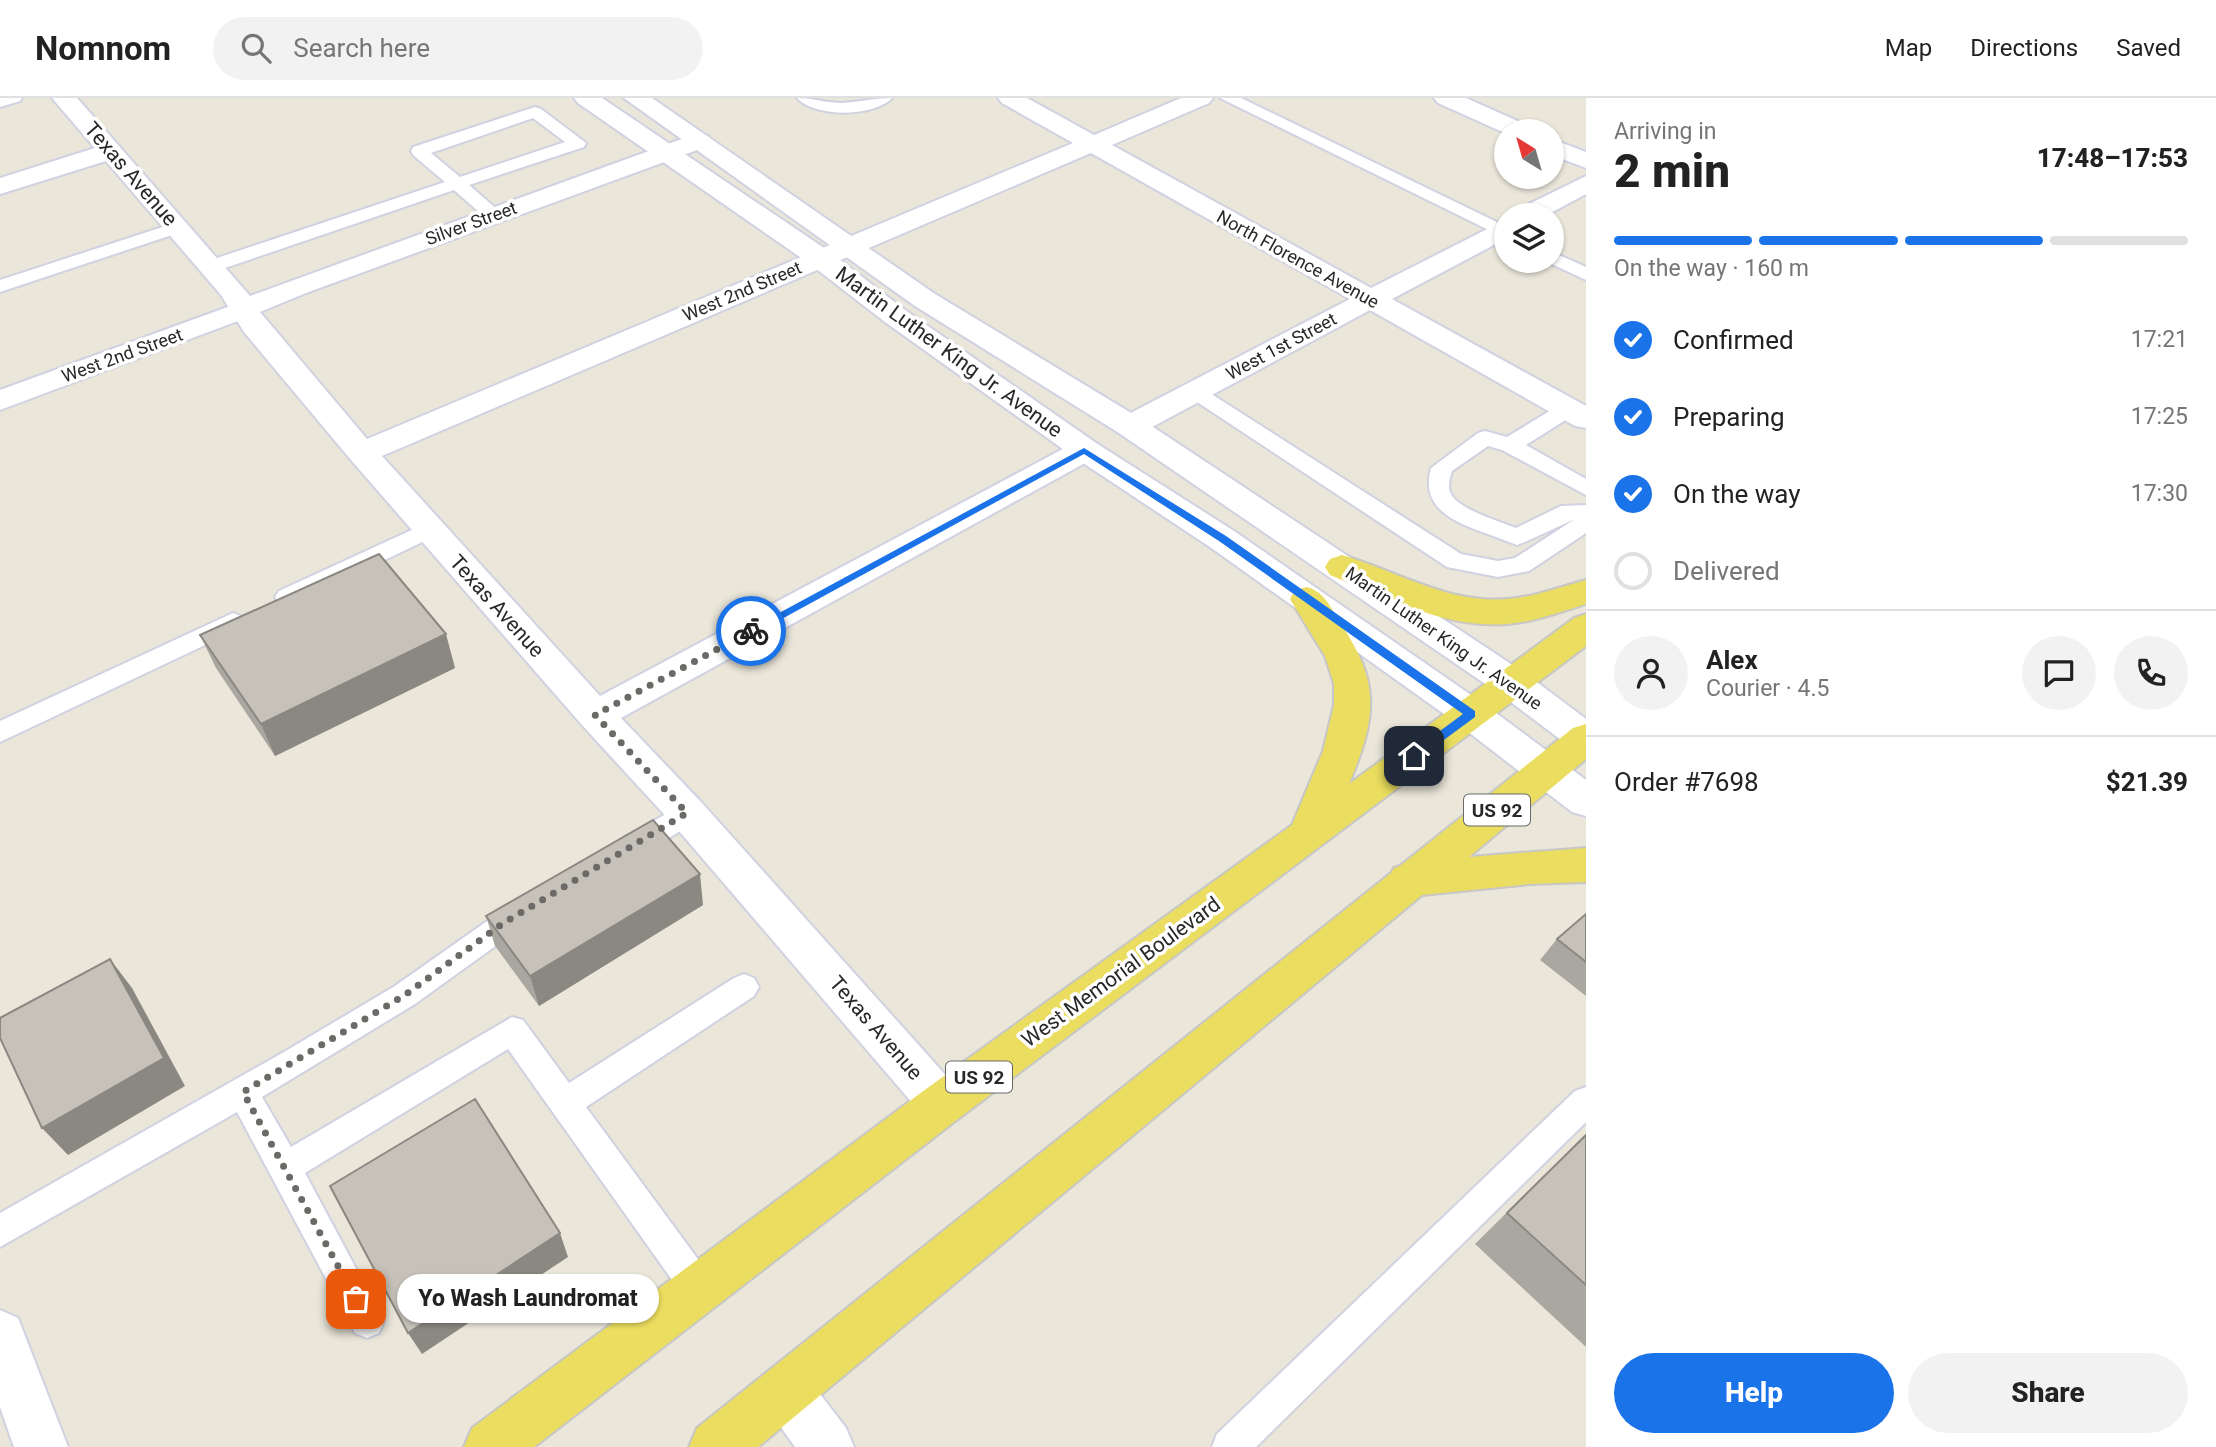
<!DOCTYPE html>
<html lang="en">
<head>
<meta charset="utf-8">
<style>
	body { margin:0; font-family:Roboto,sans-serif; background:#f2f2f2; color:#222; height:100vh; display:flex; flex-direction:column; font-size:26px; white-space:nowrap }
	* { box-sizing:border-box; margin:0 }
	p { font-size:23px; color:#767676 }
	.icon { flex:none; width:38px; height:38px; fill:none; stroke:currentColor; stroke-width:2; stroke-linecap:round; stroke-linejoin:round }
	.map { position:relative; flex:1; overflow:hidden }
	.side { display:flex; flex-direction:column; background:#fff; width:630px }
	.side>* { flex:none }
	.needle { width:46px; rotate:323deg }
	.tools { position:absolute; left:1494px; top:21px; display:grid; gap:14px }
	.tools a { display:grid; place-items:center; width:70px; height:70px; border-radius:50%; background:#fff; box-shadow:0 2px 5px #0004; font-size:35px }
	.pin { position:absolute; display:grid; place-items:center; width:60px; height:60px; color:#fff; margin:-30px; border-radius:14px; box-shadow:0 4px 10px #0006 }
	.courier { position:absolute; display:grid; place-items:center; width:70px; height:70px; margin:-35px; border:5px solid #1a73e8; border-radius:50%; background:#fff; color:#222; box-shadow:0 2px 9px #0007 }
	.bubble { position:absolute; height:49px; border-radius:24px; background:#fff; box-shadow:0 2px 5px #0004; font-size:23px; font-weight:800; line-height:49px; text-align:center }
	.summary em { font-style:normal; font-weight:800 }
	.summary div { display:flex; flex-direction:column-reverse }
	.summary { display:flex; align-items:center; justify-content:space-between; height:119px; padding:0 28px }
	h1 { font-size:46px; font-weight:800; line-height:52px }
	.bar { display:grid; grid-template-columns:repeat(4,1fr); gap:10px 7px; align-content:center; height:84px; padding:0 28px }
	.bar i { height:9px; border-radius:5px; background:#e0e0e0 }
	.bar .current { background:#1a73e8 }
	.bar p { grid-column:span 4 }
	.line { display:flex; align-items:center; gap:18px; padding:0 28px; border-top:2px solid #e0e0e0 }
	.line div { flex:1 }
	.round { display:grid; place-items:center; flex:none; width:74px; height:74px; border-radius:37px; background:#f2f2f2 }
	ol { padding:0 28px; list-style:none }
	li { display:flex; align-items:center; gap:21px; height:77px }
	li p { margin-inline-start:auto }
	li .icon { padding:7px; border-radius:50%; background:#1a73e8; color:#fff; stroke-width:4 }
	li:last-child { color:#767676 }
	li i { width:38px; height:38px; border:4px solid #e0e0e0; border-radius:50% }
	.button { display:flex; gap:14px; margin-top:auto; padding:14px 28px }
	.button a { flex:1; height:80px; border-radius:42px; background:#1a73e8; color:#fff; font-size:28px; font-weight:800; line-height:80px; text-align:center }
	.button a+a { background:#f2f2f2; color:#222 }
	header { display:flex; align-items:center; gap:42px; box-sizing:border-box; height:98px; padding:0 35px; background:#fff; border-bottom:2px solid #e0e0e0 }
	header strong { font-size:33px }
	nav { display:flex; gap:38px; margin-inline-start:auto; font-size:24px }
	.search { width:490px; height:63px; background:#f2f2f2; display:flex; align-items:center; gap:18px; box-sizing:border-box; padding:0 24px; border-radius:38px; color:#767676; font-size:26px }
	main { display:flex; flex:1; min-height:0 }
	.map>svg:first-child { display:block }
</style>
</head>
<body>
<header>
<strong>Nomnom</strong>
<div class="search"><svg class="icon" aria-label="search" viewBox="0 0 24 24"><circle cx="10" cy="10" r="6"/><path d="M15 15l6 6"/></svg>Search here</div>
<nav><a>Map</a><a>Directions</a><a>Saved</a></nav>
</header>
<main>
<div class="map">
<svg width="1586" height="1349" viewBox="0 0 1586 1349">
	<rect width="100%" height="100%" fill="#eae6da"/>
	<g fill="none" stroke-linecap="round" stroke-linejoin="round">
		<g stroke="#d0d1e1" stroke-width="4">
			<g id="service">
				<polygon points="0,0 22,0 20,3 0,9"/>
				<path d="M 797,0 C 813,0 826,5 842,5 C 859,4 875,0 892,0 C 874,19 815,20 797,0 Z"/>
				<polygon points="1220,0 1241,0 1507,129 1507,141"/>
				<path d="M 535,9 L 541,11 L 586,45 L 584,49 L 469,87 L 499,113 L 502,117 L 499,121 L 487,121 L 454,92 L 219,172 L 205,172 L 203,168 L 205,164 L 445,84 L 413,57 L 411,53 L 413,49 ZM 533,20 L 565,44 L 460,79 L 431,55 Z"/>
				<polygon points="178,124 187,129 184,133 0,194 0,182"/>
				<polygon points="1552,154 1586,169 1586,182 1545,163 1552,163"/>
				<path d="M 1195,288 L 1202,290 L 1461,456 L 1498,463 L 1515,460 L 1575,421 L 1525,444 L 1517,447 L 1509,444 C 1473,429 1417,420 1431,370 L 1478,335 L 1485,333 L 1507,339 L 1561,306 L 1575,306 L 1578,311 L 1575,316 L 1526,347 L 1586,381 L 1586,397 L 1502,352 L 1488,348 L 1452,373 C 1450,380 1447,389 1451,396 C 1458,411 1501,424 1516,430 L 1561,408 L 1586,407 L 1586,435 L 1529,473 L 1498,479 L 1447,469 L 1188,298 L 1185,294 L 1188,290 Z"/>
				<polygon points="429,424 437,427 440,432 437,437 295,505 287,507 279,505 275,499 279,493"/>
				<polygon points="233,515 241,518 245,524 241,530 0,644 0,623"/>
				<polygon points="687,704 696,707 700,715 696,723 642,757 632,760 622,757 618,749 622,741"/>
				<polygon points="520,803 530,807 534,815 530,823 415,906 262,999 291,1049 512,919 523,922 569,985 734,880 744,876 754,880 759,889 754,898 586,1009 711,1179 716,1191 711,1203 699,1208 687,1203 508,951 305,1075 384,1223 379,1235 367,1240 355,1235 237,1014 0,1149 0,1115 284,954 395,888 510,807"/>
				<polygon points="1586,989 1586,1024 1256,1349 1212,1349 1217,1336 1575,993"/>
			</g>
		</g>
		<g stroke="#d0d1e1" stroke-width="4">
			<g id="minor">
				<polygon points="52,0 77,0 250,198 690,38 699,36 708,38 711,43 708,48 306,195 260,214 367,341 1073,45 1002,5 998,0 1027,0 1094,37 1181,0 1213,0 1209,5 1112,47 1371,190 1507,121 1507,140 1392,201 1586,308 1586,330 1575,328 1370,212 1141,335 1130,338 1119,335 1115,328 1119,321 1350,201 1091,55 382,358 600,598 1074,345 1085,342 1096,345 1101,352 1096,359 621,620 701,704 958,991 965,1006 958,1021 942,1027 926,1021 673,726 582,627 351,362 244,234 221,197 106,63 0,96 0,80 95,50"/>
				<polygon points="1434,0 1466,0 1529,28 1532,33 1507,33 1507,36 1438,5"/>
				<polygon points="1552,41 1586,54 1586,70 1552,57"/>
				<polygon points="1586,78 1586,96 1547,117 1515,117 1519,111"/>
				<polygon points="0,1212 18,1220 68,1349 14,1349 0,1309"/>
				<polygon points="786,1267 804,1275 846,1330 854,1349 795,1349 768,1311 760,1293 768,1275"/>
			</g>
		</g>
		<g stroke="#d0d1e1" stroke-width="4">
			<g id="tertiary">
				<polygon points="574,0 602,0 830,154 905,212 1096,345 1234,433 1484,606 1490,616 1484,626 1471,630 1458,626 1210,449 1074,359 885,224 810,166 578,5"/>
				<polygon points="624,0 652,0 935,196 1141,321 1526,576 1531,586 1526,596 1513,599 1500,596 1119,335 915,208"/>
				<polygon points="244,203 254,205 258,211 254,217 0,312 0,292"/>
			</g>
		</g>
		<g stroke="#d0d1e1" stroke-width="4">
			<g id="secondary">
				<polygon points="1513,573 1526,576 1586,621 1586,655 1573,651 1500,596 1495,586 1500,576"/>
				<polygon points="1471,602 1484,606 1586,682 1586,718 1572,714 1458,626 1452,616 1458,606"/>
			</g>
		</g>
		<g stroke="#c7c7c7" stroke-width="4">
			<g id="primary">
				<path d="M 1342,457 C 1397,473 1448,506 1507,501 C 1534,499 1560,489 1586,482 L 1586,506 C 1560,514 1534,524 1507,526 C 1446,531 1385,499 1330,477 L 1325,469 L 1330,461 Z"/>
				<path d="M 1307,489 C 1324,494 1330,508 1339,523 C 1381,585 1377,618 1349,686 L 1574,520 L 1586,516 L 1586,548 L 958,1021 L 534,1349 L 464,1349 L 472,1330 L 926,991 L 1292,727 L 1323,653 L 1334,607 L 1334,586 L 1325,558 L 1290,501 L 1295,492 Z"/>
				<polygon points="1586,626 1586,661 1469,759 1586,750 1586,784 1530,786 1422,797 758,1349 689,1349 697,1330 1391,775 1394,770 1400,768 1573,630"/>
			</g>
		</g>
		<use href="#service" fill="#fff" fill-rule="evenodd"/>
		<use href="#minor" fill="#fff" fill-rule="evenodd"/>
		<use href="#tertiary" fill="#fff" fill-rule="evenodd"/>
		<use href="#secondary" fill="#fff" fill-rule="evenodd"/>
		<use href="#primary" fill="#eadd5f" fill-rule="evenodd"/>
	</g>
	<g fill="#aaa7a0">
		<polygon points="200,537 455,570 275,658 216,570"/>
		<polygon points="703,807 539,908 495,848 486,818"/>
		<polygon points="1586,816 1586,898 1540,862 1557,841"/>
		<polygon points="1586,1036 1586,1249 1475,1146"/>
	</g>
	<g fill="#8b8882">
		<polygon points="446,536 455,570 275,658 261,626"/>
		<polygon points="700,776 703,807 539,908 530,878"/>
		<polygon points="110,861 132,890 185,988 68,1057 42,1030"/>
		<polygon points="560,1135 568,1159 422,1256 408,1235"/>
	</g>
	<g fill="#c6c2ba" stroke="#8b8882" stroke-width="2">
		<polygon points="379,456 446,536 261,626 200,537"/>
		<polygon points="653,722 700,776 530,878 486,818"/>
		<polygon points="1586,816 1586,864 1557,841"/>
		<polygon points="110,861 164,960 42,1030 0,940 0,920"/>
		<polygon points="475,1001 560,1135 408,1235 330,1088"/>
		<polygon points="1586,1037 1586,1187 1507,1115"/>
	</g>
	<polygon fill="#1a73e8" points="1084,350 1226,438 1475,613 1475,619 1418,661 1410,661 1410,655 1463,616 1219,443 1084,356 754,536 746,533"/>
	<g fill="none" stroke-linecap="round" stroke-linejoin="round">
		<polyline stroke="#6c6a66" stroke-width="7" stroke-dasharray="0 12.6" points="356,1201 243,994 405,897 502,826 687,715 595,617 751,533"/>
	</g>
	<g text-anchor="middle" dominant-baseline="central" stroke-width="7" stroke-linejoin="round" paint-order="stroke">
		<g font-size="18" fill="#282828" stroke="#fff">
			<text transform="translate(471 125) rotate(-20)">Silver Street</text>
			<text transform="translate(1298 161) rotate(29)">North Florence Avenue</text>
			<text transform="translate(742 193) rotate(-23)">West 2nd Street</text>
			<text transform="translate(1281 248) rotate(-28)">West 1st Street</text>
			<text transform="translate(122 257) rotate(-20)">West 2nd Street</text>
			<text transform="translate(1444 540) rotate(35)">Martin Luther King Jr. Avenue</text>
		</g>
		<g fill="#fff" stroke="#686868" stroke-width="2">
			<rect x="1464" y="696.5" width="66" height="31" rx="5"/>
			<rect x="946" y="963.5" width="66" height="31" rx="5"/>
		</g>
		<g font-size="19" font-weight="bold" fill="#282828">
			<text x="1497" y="712">US 92</text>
			<text x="979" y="979">US 92</text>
		</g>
		<g font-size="21" fill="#282828" stroke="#fff">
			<text transform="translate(131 76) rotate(49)">Texas Avenue</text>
			<text transform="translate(949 254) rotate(36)">Martin Luther King Jr. Avenue</text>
			<text transform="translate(497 508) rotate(48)">Texas Avenue</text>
			<text transform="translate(1121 874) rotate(-36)">West Memorial Boulevard</text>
			<text transform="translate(876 930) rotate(49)">Texas Avenue</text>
		</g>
	</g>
</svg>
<div class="tools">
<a><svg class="needle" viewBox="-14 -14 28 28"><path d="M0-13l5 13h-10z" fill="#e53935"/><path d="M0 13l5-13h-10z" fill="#767676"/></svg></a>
<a><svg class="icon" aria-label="layers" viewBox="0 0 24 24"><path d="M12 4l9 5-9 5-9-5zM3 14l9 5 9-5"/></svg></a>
</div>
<div class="pin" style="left:356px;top:1201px;background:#ea580c"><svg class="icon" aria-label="bag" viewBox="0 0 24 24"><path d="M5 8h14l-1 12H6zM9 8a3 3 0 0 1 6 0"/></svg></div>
<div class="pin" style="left:1414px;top:658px;background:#1f2937"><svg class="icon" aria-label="home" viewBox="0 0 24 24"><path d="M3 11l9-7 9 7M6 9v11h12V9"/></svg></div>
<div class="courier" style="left:751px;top:533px"><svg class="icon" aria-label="bike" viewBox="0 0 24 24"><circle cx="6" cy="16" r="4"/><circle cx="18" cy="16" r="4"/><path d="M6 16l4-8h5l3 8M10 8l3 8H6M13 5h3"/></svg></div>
<div class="bubble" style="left:397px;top:1176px;width:262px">Yo Wash Laundromat</div>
</div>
<section class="side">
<div class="summary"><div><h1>2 min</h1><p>Arriving in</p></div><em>17:48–17:53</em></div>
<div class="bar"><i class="current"></i><i class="current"></i><i class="current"></i><i></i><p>On the way · 160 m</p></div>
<ol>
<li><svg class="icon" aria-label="check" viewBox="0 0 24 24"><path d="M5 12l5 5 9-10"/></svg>Confirmed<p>17:21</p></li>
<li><svg class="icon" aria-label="check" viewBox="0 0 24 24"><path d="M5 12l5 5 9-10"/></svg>Preparing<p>17:25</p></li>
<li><svg class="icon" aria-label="check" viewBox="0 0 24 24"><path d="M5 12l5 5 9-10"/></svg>On the way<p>17:30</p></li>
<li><i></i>Delivered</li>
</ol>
<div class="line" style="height:126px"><a class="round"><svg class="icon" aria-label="person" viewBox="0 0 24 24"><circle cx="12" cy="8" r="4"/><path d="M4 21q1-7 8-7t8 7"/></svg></a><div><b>Alex</b><p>Courier · 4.5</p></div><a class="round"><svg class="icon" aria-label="chat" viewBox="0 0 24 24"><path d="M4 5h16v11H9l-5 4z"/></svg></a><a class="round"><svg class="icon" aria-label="phone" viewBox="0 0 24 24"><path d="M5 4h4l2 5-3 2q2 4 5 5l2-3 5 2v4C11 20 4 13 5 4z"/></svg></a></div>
<div class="line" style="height:91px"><div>Order #7698</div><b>$21.39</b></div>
<div class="button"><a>Help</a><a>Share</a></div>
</section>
</main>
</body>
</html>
